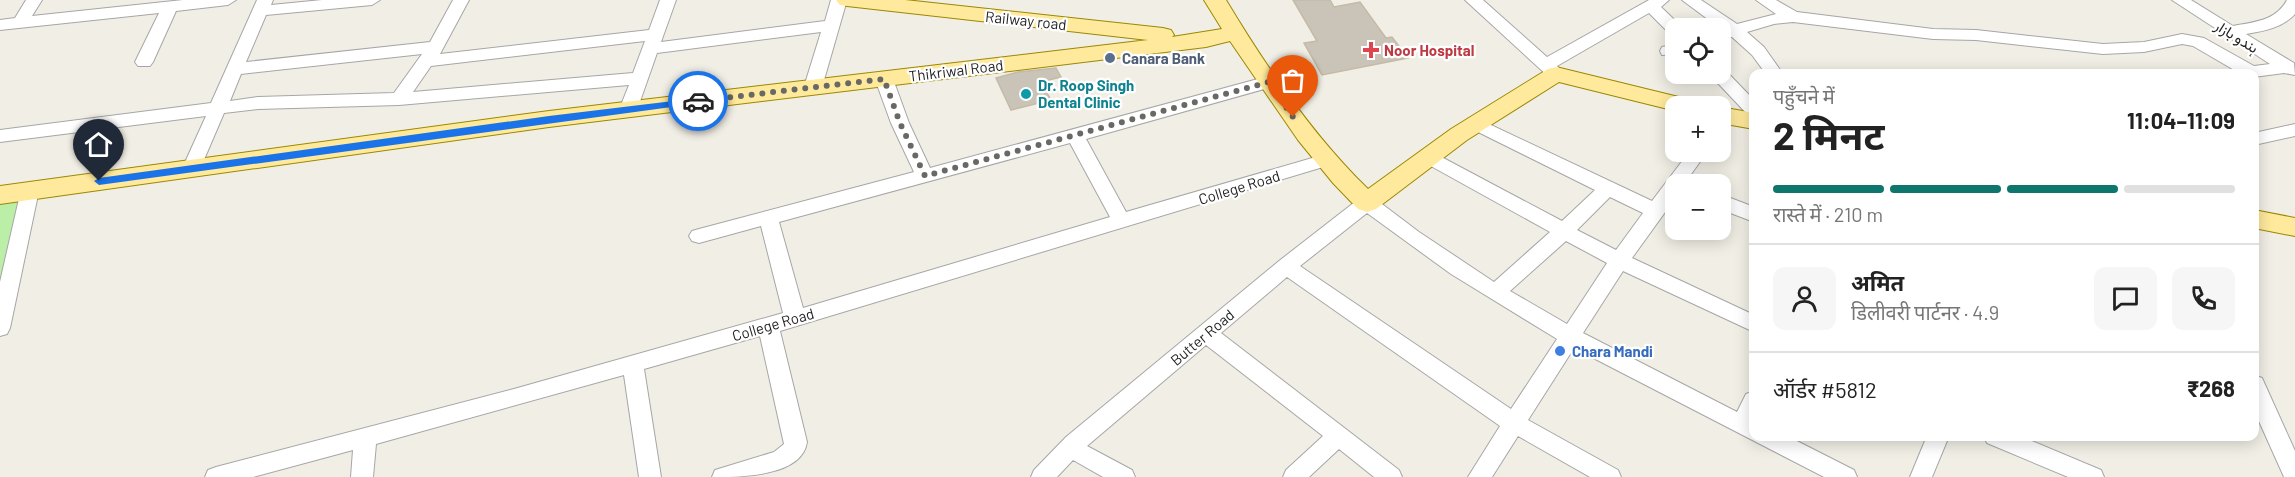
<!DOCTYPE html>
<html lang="hi">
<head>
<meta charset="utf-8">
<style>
	body { margin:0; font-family:Barlow,Vazirmatn,"Noto Sans Devanagari",sans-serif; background:#f6f6f6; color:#222; height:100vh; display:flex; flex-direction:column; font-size:22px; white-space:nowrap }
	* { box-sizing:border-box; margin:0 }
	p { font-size:20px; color:#767676 }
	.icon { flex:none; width:33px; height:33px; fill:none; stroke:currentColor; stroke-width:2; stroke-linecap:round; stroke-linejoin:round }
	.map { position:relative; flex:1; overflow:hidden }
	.details { position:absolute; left:1749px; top:69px; width:510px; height:372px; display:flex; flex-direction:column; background:#fff; border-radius:12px; box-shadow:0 3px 15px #0003 }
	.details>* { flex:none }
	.fabs { position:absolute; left:1665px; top:18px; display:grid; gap:12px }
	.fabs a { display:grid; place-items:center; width:66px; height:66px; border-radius:12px; background:#fff; box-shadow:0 3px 15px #0003; font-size:30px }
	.pin { position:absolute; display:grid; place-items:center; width:51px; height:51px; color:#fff; margin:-62px -26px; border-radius:50% 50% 50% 0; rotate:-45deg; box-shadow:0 0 6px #0007 }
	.pin .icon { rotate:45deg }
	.courier { position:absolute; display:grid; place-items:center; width:60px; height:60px; margin:-30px; border:4px solid #1a73e8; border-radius:50%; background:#fff; color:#222; box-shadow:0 2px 8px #0007 }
	.headline em { font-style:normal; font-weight:700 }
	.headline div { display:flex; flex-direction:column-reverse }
	.headline { display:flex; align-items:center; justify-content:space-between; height:102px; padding:0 24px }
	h1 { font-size:39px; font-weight:700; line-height:45px }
	.bar { display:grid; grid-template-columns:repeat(4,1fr); gap:9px 6px; align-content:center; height:72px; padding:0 24px }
	.bar i { height:8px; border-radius:4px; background:#e0e0e0 }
	.bar .current { background:#0f766e }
	.bar p { grid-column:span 4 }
	.line { display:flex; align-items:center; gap:15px; padding:0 24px; border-top:2px solid #e0e0e0 }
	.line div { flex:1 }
	.round { display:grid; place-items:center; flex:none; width:63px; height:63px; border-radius:12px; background:#f6f6f6 }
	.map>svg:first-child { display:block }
</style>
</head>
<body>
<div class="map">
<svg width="2295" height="477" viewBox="0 0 2295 477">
	<rect width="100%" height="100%" fill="#f1efe5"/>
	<polygon fill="#bbefa7" points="30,190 0,328 0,195"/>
	<g fill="#c9c3b8" stroke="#c4baa6" stroke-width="1.5">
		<polygon points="1293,0 1330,0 1334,7 1360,2 1386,38 1392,37 1408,58 1322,75 1304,43 1317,41"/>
		<polygon points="1056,68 1061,77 1041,82 1051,100 1011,110 996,78 1018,72"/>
	</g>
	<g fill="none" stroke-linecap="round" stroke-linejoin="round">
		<g stroke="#a6a6a6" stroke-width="2">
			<g id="minor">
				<polygon points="26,0 42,0 32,16 183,0 236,0 228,5 176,11 153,62 150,66 138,66 135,62 159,13 0,30 0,20 15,18"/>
				<path d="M 257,0 L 273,0 L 271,5 L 322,0 L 380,0 L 372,5 L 266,15 L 246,62 L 430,42 L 453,0 L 469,0 L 440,54 L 649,30 L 660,0 L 676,0 L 661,42 L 825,21 L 831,0 L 847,0 L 822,87 L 819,91 L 807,91 L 804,87 L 821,32 L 657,53 L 637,110 L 634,114 L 622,114 L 619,110 L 629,85 L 399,105 L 258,109 L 224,113 L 200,169 L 198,174 L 191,175 L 184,174 L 182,169 L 206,116 L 0,142 L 0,130 L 211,103 ZM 645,41 L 633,73 L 413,92 L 431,66 ZM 422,54 L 394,93 L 258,97 L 230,101 L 241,74 Z"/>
				<polygon points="1465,0 1483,0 1547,57 1649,0 1669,0 1661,7 1683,28 1676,28 1676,35 1670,34 1649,13 1557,66 1565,74 1562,78 1550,78"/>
				<path d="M 1682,0 L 1701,0 L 1737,24 L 1776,14 L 1756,0 L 1776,0 L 1797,12 L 1933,29 L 1976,30 L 2103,44 L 2144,42 L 2182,34 L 2204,38 L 2254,66 L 2270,64 L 2172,0 L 2191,0 L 2233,26 C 2254,22 2276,21 2287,0 L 2295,0 L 2295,14 C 2282,28 2264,31 2246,34 L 2294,63 L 2295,75 L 2284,73 L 2254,77 L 2254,74 L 2241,74 L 2193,46 L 2182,44 L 2144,52 L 2103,54 L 1976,40 L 1933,39 L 1793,22 L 1774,24 L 1747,32 L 1764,47 L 1783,74 L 1766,74 L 1752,55 L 1732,37 L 1720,37 L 1721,29 Z"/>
				<polygon points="1676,44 1676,54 1662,55 1660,51 1662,47"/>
				<polygon points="1720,69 1725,70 1754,100 1754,117 1748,115 1713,78 1711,74 1720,74"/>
				<path d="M 884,73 L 890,75 L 893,79 L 909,123 L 930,168 L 1269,76 L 1275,78 L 1278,82 L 1275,86 L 1086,139 L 1126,212 L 1326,154 L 1333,156 L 1335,160 L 1333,164 L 780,331 L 807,442 C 802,477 739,477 712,477 L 715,470 L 774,452 L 784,444 L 760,336 L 644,369 L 661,477 L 639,477 L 624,375 L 376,444 L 373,477 L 351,477 L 353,450 L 253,477 L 205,477 L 208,470 L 216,467 L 514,389 L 783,313 L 761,226 L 699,243 L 692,241 L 689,236 L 692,231 L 699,229 L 914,172 L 891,123 L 875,79 L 878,75 ZM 1070,143 L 1110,217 L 803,308 L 779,222 Z"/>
				<path d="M 1474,117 L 1652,201 L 1689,152 L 1707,152 L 1684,184 L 1676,184 L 1676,197 L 1632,258 L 1754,315 L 1754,332 L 1623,271 L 1583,333 L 1737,412 L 1746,394 L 1754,391 L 1754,436 L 1787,436 L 1854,470 L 1857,477 L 1824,477 L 1574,348 L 1528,420 L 1618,470 L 1621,477 L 1590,477 L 1518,436 L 1492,477 L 1468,477 L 1500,426 L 1287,277 L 1221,333 L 1399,470 L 1402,477 L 1374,477 L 1339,449 L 1309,477 L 1283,477 L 1286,470 L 1323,436 L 1206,345 L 1087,446 L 1132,470 L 1135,477 L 1103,477 L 1073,460 L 1057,477 L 1031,477 L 1034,470 L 1066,437 L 1279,261 L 1360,198 L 1367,196 L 1374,198 L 1419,232 L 1494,282 L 1550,232 L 1420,160 L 1417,156 L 1420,152 L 1426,150 L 1432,152 L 1562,221 L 1595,190 L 1468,127 L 1465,123 L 1468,119 ZM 1610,197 L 1643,213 L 1616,250 L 1577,230 ZM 1367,213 L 1451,274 L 1557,339 L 1511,409 L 1300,266 ZM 1566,241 L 1607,263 L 1567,324 L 1510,291 Z"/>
				<polygon points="2295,124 2295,136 2254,145 2254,133"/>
				<polygon points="30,183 37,185 39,190 10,328 7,334 0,336 0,282 21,190 23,185"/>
				<polygon points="1720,194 1754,207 1754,222 1720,209"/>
				<polygon points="2254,375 2262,378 2295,451 2295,477 2284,477 2254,410"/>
				<polygon points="1927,436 1949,436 1932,477 1910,477"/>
				<polygon points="1984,436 2020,436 2101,470 2104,477 2068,477 1987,443"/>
			</g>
		</g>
		<g stroke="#9b8800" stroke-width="2">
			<g id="major">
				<path d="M 836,0 L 905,0 L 1163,28 L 1171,30 L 1174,35 L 1172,37 L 1222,29 L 1204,0 L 1226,0 C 1265,65 1313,136 1368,189 L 1451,129 L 1548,69 L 1556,67 L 1695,101 L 1699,106 L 1676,106 L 1676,111 L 1559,82 L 1467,140 L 1376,209 L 1367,212 L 1358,209 L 1333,183 L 1298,140 L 1230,41 L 1206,47 L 549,127 L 0,204 L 0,186 L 549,111 L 1148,40 L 847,6 L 840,5 Z"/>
				<polygon points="1720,107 1754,113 1754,129 1720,123"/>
				<polygon points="2254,210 2295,218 2295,236 2254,228"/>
			</g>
		</g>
		<use href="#minor" fill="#fff" fill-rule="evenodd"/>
		<use href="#major" fill="#ffe99c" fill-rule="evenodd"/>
	</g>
	<polygon fill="#1a73e8" points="698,98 702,101 701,103 99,185 94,181 99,178 549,116"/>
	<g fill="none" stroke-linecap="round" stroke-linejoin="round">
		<polyline stroke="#686864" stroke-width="6" stroke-dasharray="0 10.8" points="698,101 884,79 900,123 925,176 1269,82 1293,117"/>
	</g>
	<path fill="#e0444e" stroke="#fff" stroke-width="2" d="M1368 41h6v6h6v6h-6v6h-6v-6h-6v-6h6z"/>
	<circle fill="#5c6f8a" stroke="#fff" stroke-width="2" cx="1110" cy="58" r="6"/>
	<circle fill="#0f9aa8" stroke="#fff" stroke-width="2" cx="1026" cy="94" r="6"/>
	<circle fill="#3f7fe0" stroke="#fff" stroke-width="2" cx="1560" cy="351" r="6"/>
	<g text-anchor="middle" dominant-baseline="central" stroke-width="4.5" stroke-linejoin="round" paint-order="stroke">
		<g font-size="15" fill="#1f1f1f" stroke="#fff">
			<text transform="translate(1026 20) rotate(6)">Railway road</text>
			<text transform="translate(2237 36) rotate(32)">ہندو بازار</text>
			<text transform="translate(956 70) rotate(-7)">Thikriwal Road</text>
			<text transform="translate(1239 187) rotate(-17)">College Road</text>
			<text transform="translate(773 324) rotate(-16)">College Road</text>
			<text transform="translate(1202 337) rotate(-40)">Butter Road</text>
		</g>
		<g font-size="15" font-weight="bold" fill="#be3a42" stroke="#fff" text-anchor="start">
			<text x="1384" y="50">Noor Hospital</text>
		</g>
		<g font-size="15" font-weight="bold" fill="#4e5e75" stroke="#fff" text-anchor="start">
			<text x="1122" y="58">Canara Bank</text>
		</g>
		<g font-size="15" font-weight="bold" fill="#0d838f" stroke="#fff" text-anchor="start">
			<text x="1038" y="85">Dr. Roop Singh<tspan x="1038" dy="17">Dental Clinic</tspan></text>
		</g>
		<g font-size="15" font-weight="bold" fill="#366cbe" stroke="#fff" text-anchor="start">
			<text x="1572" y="351">Chara Mandi</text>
		</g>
	</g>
</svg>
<div class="fabs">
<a><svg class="icon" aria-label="locate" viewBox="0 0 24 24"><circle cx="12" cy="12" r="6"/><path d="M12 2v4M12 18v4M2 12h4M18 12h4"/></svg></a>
<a>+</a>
<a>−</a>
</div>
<div class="pin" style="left:1293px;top:117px;background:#ea580c"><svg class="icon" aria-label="bag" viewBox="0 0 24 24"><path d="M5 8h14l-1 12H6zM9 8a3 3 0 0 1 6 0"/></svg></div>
<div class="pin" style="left:99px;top:181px;background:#1f2937"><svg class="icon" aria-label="home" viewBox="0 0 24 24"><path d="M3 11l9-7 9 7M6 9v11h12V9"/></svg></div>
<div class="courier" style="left:698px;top:101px"><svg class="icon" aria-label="car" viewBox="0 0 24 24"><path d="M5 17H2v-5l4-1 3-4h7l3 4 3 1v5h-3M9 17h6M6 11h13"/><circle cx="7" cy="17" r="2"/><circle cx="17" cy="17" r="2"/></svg></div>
<section class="details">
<div class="headline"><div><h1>2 मिनट</h1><p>पहुँचने में</p></div><em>11:04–11:09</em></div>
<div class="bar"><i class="current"></i><i class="current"></i><i class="current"></i><i></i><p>रास्ते में · 210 m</p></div>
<div class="line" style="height:108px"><a class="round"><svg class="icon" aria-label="person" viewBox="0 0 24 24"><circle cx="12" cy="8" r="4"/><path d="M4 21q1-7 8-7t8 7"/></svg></a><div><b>अमित</b><p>डिलीवरी पार्टनर · 4.9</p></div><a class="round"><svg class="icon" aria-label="chat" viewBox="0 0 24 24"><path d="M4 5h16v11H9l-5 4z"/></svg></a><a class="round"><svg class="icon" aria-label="phone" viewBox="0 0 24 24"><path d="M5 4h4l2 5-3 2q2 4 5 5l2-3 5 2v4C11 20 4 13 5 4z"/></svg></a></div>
<div class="line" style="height:78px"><div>ऑर्डर #5812</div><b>₹268</b></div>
</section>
</div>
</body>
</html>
